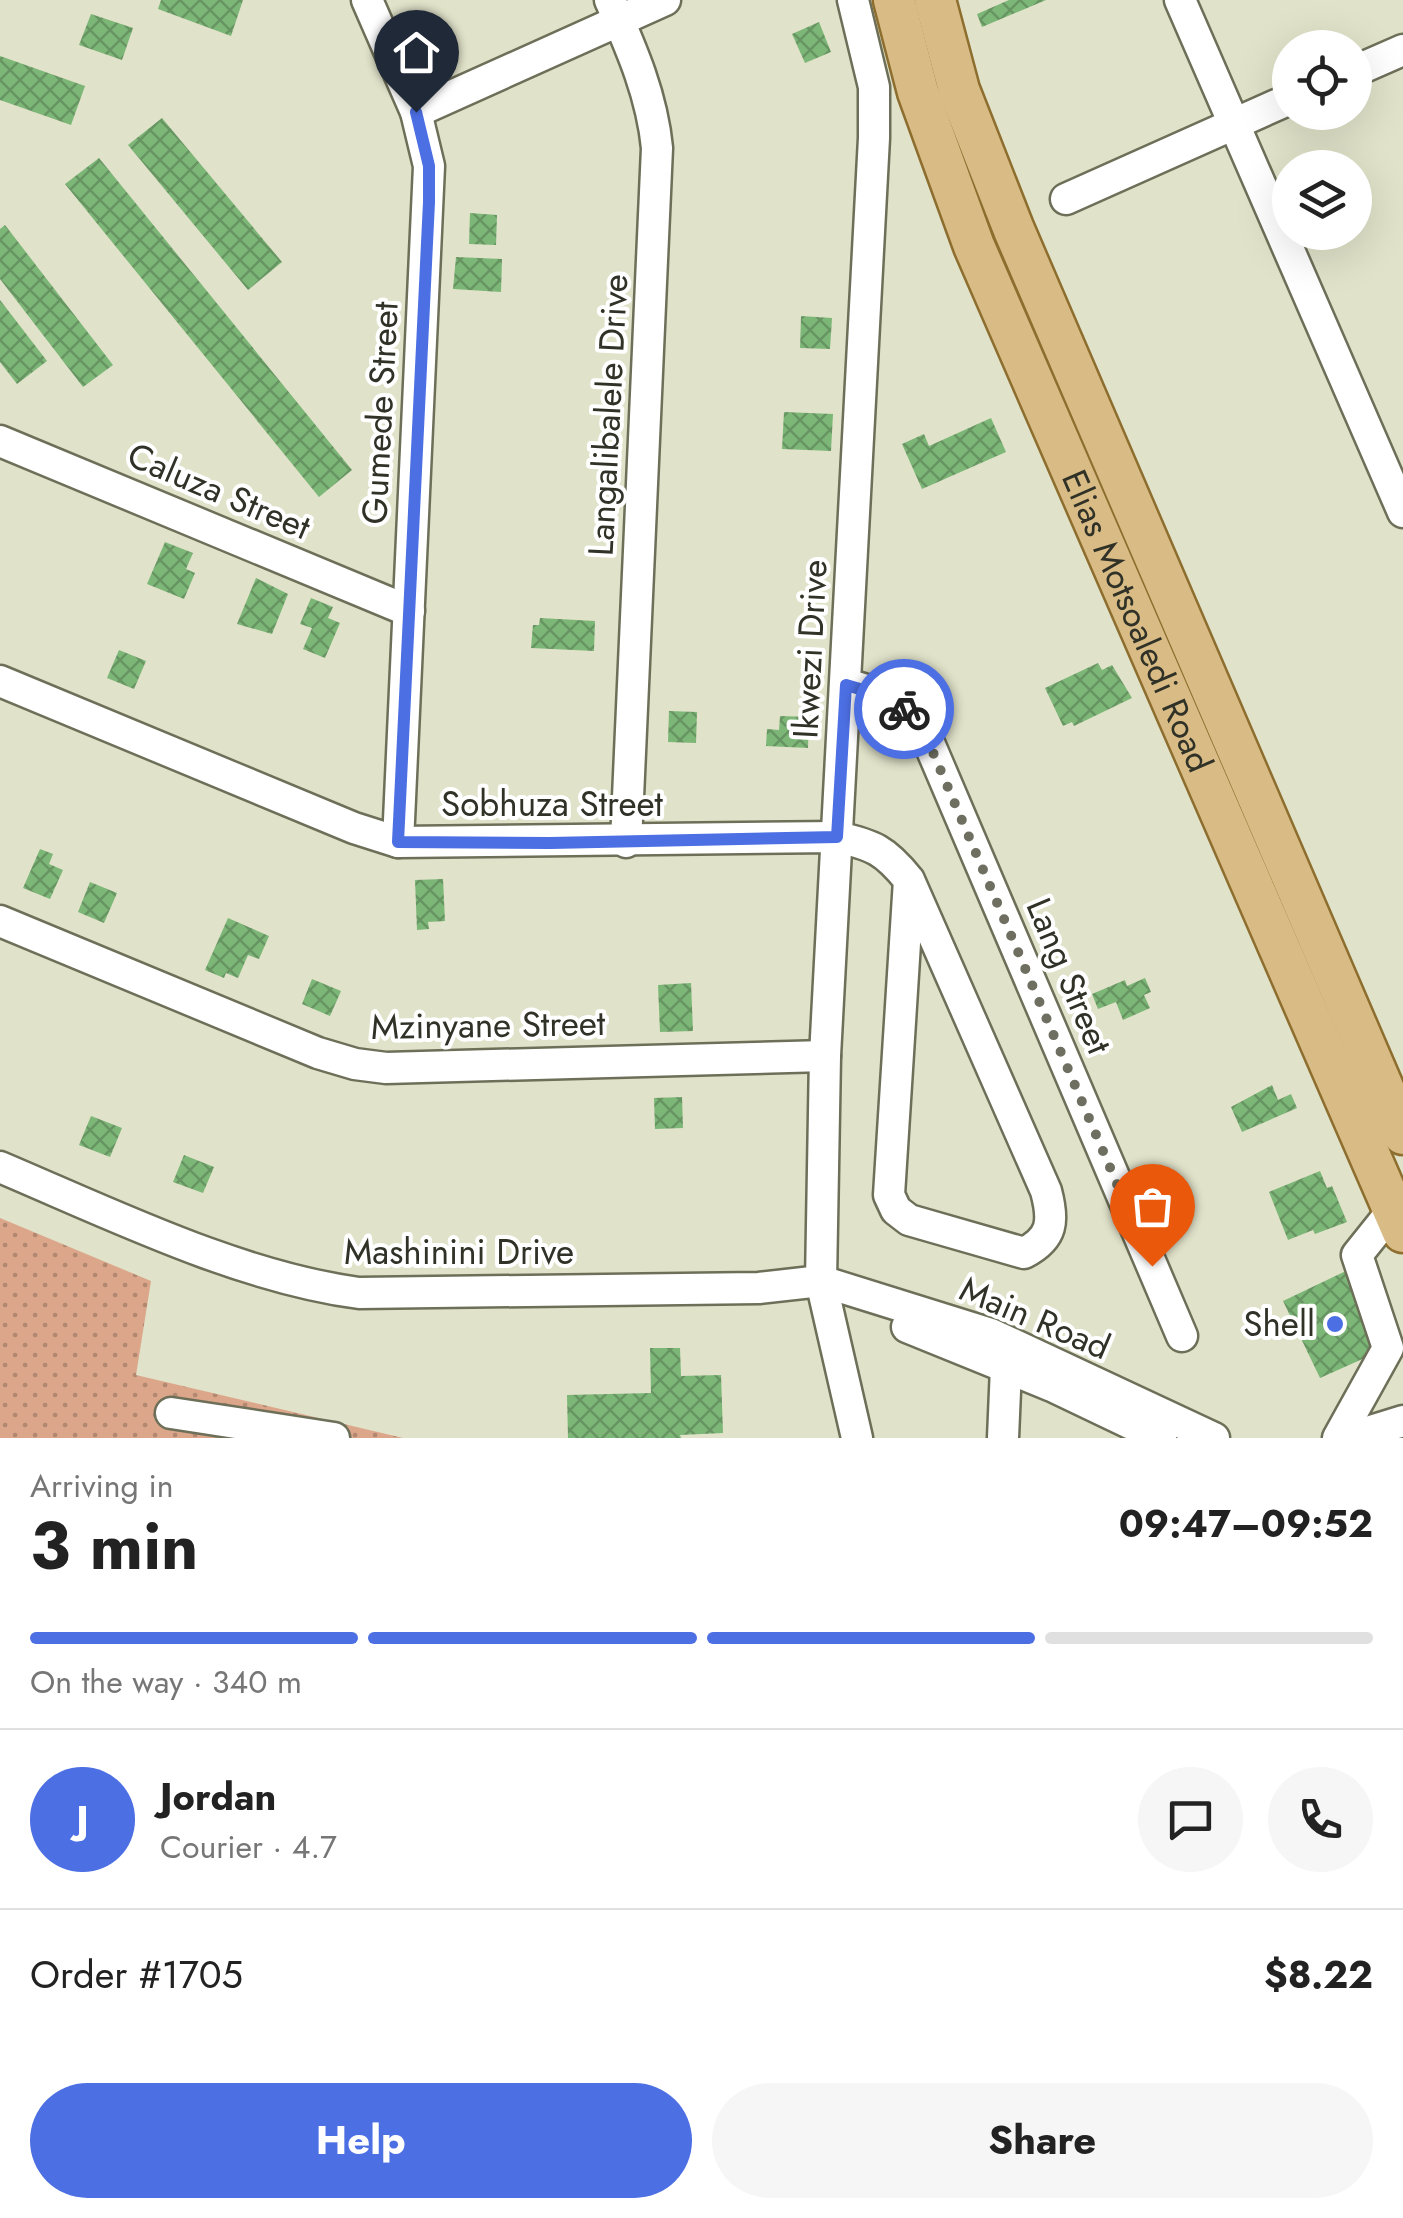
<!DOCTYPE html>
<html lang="en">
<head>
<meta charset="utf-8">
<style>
	body { margin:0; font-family:Jost,sans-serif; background:#f6f6f6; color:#222; height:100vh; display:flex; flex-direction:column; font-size:38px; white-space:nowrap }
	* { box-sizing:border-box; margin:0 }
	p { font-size:32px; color:#767676 }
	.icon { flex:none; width:55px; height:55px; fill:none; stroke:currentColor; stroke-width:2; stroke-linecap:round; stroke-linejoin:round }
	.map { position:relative; height:1438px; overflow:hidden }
	.details { display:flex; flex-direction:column; background:#fff; flex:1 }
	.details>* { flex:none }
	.fabs { position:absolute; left:1272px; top:30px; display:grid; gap:20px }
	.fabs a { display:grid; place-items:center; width:100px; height:100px; border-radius:50%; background:#fff; box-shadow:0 10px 40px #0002; font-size:50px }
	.pin { position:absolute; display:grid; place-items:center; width:85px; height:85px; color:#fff; margin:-102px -42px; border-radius:50% 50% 50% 0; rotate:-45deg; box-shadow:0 0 10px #0007 }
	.pin .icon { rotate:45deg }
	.courier { position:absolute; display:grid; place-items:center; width:100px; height:100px; margin:-50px; border:8px solid #4c6fe3; border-radius:50%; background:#fff; color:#222; box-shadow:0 2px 12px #0007 }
	.summary em { font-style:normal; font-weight:700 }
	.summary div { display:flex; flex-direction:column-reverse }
	.summary { display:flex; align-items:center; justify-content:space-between; height:170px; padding:0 30px }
	h1 { font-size:65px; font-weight:700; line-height:75px }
	.bar { display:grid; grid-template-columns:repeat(4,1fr); gap:15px 10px; align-content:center; height:120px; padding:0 30px }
	.bar i { height:12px; border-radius:8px; background:#e0e0e0 }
	.bar .current { background:#4c6fe3 }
	.bar p { grid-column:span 4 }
	.line { display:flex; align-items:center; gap:25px; padding:0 30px; border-top:2px solid #e0e0e0 }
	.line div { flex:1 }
	.round { display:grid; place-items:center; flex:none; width:105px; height:105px; border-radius:52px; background:#f6f6f6 }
	.cta { display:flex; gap:20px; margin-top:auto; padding:20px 30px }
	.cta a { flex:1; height:115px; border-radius:60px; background:#4c6fe3; color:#fff; font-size:40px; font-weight:700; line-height:115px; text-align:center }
	.cta a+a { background:#f6f6f6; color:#222 }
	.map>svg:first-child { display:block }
</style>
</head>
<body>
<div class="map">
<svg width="1403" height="1438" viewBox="0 0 1403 1438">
	<defs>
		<pattern id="park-dots" width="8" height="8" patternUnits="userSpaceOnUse" patternTransform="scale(2.5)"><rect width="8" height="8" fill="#dba68a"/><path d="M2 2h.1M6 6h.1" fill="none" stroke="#b28871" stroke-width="1.8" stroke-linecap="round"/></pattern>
		<pattern id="building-cross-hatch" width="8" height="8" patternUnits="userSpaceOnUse" patternTransform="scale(2.5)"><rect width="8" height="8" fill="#7db778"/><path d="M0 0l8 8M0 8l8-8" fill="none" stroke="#679562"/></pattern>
	</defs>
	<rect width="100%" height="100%" fill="#e0e2c9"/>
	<polygon fill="url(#park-dots)" points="0,1218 151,1281 136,1375 403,1438 0,1438"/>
	<g fill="url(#building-cross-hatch)">
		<polygon points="161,0 243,0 231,36 158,9"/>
		<polygon points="1009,0 1046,0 982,27 977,14"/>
		<polygon points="91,14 133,28 122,60 79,45"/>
		<polygon points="819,22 831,52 805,63 792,34"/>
		<polygon points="0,56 85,86 71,125 0,100"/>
		<polygon points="162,118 282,262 248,290 128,145"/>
		<polygon points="99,158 352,470 319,497 65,184"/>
		<polygon points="470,213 497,215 496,245 469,244"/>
		<polygon points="5,225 113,365 83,387 0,279 0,229"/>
		<polygon points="456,257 502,259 501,292 453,289"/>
		<polygon points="0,300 47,361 17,384 0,362"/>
		<polygon points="801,316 832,318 830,349 800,348"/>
		<polygon points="784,412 833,414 831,451 782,449"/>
		<polygon points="991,418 1006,452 922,489 902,444 924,434 929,446"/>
		<polygon points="165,542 193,553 186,569 195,573 184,599 147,584"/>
		<polygon points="256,578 288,594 272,634 237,624"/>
		<polygon points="311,598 333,607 328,618 340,623 325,658 303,649 312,628 300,624"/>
		<polygon points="540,618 595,621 594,651 531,648 533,625 539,625"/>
		<polygon points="119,650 146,661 134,689 107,678"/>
		<polygon points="1098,663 1102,670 1112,665 1132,698 1074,726 1072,722 1063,726 1045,688"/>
		<polygon points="669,711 697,712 696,743 668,742"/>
		<polygon points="780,716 809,717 808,748 766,746 767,729 779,730"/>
		<polygon points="40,849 53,854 49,864 63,870 50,899 23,888"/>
		<polygon points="443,879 445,921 428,922 429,929 417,930 415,880"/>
		<polygon points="90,882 117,893 104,923 78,912"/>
		<polygon points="228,918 269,936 259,959 248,955 238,978 226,973 224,978 205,970"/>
		<polygon points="1145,978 1151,992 1144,995 1150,1008 1123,1020 1116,1002 1098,1009 1092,994 1125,980 1127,986"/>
		<polygon points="312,979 341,991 330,1016 302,1004"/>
		<polygon points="691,983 693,1031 660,1032 658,985"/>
		<polygon points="1272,1085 1278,1100 1291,1094 1297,1108 1242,1132 1231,1107"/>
		<polygon points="682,1097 683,1128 655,1129 654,1098"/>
		<polygon points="91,1116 122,1128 110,1157 79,1145"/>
		<polygon points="184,1155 214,1167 203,1193 173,1182"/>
		<polygon points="1320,1171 1327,1188 1332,1186 1347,1222 1315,1234 1313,1230 1288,1240 1269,1192"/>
		<polygon points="1350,1269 1387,1348 1320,1378 1283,1301"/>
		<polygon points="650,1348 680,1348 681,1376 721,1375 723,1433 680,1435 681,1438 568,1438 567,1395 651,1393"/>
	</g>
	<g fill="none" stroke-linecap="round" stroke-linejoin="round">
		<g stroke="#6d6f58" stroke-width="35">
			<g id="minor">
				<polyline points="367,0 416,112 429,166 398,842"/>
				<path d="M 610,0 C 631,48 652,95 657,148 L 626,842"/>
				<polyline points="853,0 874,87 874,138 825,1056 821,1281 857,1438"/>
				<polyline points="1180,0 1403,512"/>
				<polyline points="1355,71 1403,50"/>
				<polyline points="416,112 665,0"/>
				<polyline points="1066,199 1290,99"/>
				<polyline points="0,441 409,611"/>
				<path d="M 0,681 L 354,828 L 398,842 L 837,837 C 873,845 885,850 909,880 L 1046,1191 C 1054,1221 1053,1238 1024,1253 L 909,1220 L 896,1210 L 889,1195 L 909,880"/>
				<path d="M 846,685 C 882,691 906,706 926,736 L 1182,1336"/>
				<polyline points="0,921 318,1053 355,1064 386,1068 825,1056"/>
				<path d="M 0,1167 C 111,1214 239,1277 359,1293 L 759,1288 L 821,1281 L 991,1334 L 1214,1438"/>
				<polyline points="907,1327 1052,1386 1161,1438"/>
				<polyline points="171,1413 334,1438"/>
				<polyline points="1003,1438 1006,1367"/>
				<polyline points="1338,1438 1388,1348 1357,1255 1393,1210"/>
				<polyline points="1348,1438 1403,1421"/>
			</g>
		</g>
		<g stroke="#8d6e2f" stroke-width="45">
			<g id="major">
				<path id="s1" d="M 894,0 L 918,92 L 974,246 L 1403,1232"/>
				<polyline points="935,0 959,90 1014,230 1403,1134"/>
			</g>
		</g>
		<use href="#minor" stroke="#fff" stroke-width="30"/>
		<use href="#major" stroke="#d9bc85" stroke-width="40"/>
	</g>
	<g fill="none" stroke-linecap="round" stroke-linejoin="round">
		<polyline stroke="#6e6f60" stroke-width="10" stroke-dasharray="0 18" points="904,709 926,736 1152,1266"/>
		<polyline stroke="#4c6fe3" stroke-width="12" points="416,112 429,166 429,202 398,842 550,843 837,837 846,685 884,696 904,709"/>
	</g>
	<circle fill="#4c6fe3" stroke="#fff" stroke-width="4" cx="1335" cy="1324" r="10"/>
	<g text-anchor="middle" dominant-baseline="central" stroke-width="8" stroke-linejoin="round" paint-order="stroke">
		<g font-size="35" fill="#303127" stroke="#fff">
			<text transform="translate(380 413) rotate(-87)">Gumede Street</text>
			<text transform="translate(608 415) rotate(-87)">Langalibalele Drive</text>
			<text transform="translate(219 491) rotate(23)">Caluza Street</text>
			<text stroke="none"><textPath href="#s1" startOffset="668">Elias Motsoaledi Road</textPath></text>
			<text transform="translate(810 649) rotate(-87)">Ikwezi Drive</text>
			<text x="552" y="804">Sobhuza Street</text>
			<text transform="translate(1069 976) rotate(67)">Lang Street</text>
			<text transform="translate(488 1025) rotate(-1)">Mzinyane Street</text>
			<text x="459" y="1252">Mashinini Drive</text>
			<text transform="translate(1035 1318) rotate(23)">Main Road</text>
		</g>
		<g font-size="35" fill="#303127" stroke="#fff" text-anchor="end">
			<text x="1315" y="1324">Shell</text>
		</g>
	</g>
</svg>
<div class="fabs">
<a><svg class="icon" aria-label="locate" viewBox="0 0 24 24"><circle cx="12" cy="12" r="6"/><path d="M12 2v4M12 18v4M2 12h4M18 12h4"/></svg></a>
<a><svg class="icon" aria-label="layers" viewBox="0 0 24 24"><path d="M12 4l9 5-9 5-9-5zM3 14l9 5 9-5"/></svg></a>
</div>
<div class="pin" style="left:1152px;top:1266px;background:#ea580c"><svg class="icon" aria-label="bag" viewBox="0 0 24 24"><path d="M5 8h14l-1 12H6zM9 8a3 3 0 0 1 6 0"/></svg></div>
<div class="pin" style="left:416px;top:112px;background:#1f2937"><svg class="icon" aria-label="home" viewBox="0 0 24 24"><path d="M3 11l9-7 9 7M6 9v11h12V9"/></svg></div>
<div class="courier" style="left:904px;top:709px"><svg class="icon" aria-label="bike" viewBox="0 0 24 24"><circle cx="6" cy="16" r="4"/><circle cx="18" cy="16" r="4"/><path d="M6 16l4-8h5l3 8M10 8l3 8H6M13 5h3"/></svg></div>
</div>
<section class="details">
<div class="summary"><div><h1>3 min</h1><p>Arriving in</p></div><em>09:47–09:52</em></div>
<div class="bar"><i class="current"></i><i class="current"></i><i class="current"></i><i></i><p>On the way · 340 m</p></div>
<div class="line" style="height:180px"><b class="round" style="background:#4c6fe3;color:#fff">J</b><div><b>Jordan</b><p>Courier · 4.7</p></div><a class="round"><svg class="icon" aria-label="chat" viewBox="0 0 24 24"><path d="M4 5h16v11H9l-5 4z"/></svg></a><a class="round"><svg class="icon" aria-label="phone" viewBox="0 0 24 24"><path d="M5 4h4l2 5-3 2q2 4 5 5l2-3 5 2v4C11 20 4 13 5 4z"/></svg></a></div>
<div class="line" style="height:130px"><div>Order #1705</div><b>$8.22</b></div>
<div class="cta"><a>Help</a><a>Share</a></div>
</section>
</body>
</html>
